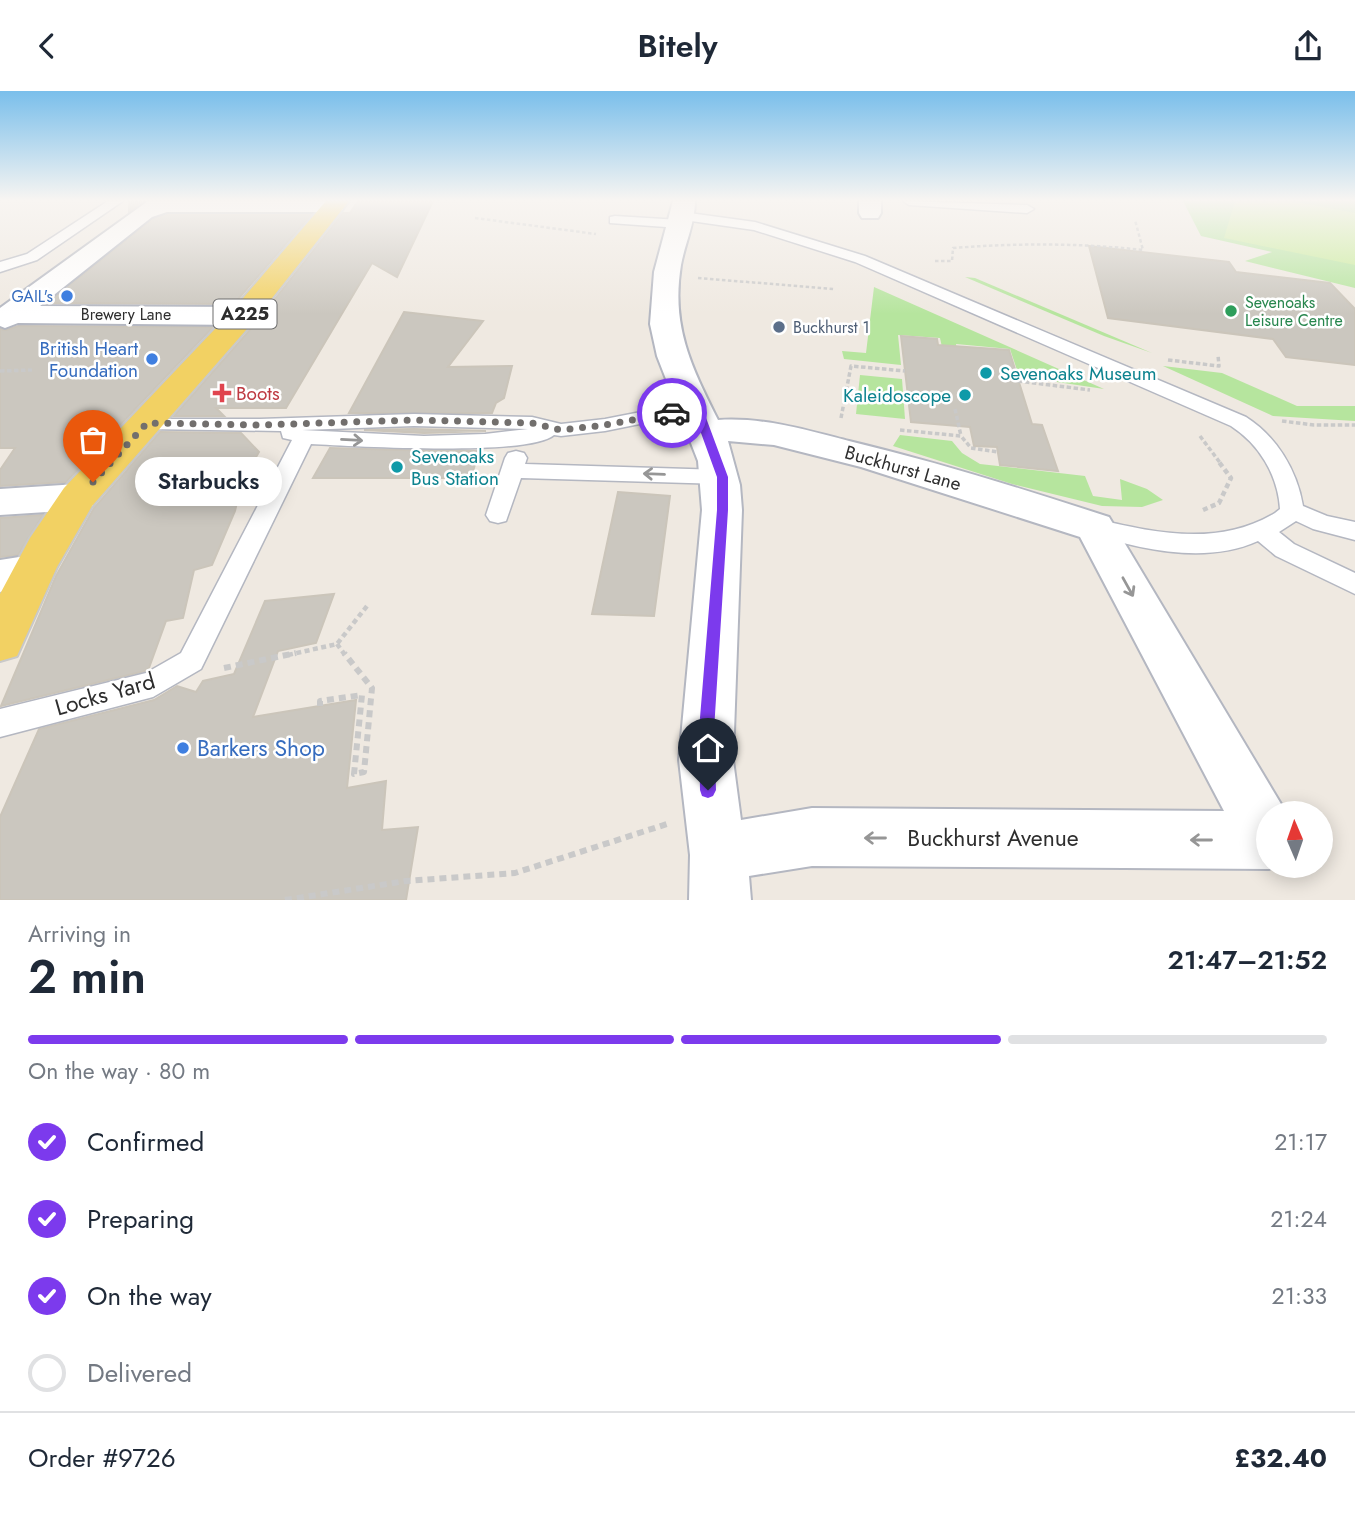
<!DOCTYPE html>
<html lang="en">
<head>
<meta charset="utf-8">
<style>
	body { margin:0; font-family:Jost,sans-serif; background:#f6f6f7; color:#1f2937; height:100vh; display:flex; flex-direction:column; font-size:26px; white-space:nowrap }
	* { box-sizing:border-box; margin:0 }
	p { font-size:23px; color:#747a83 }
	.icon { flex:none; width:38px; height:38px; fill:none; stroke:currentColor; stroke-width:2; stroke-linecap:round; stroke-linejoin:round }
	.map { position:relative; height:809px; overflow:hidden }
	.panel { display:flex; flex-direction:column; background:#fff; flex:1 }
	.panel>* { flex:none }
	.needle { width:46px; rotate:358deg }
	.controls { position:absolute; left:1256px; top:710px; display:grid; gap:14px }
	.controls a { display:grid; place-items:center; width:77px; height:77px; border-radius:50%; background:#fff; box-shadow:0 4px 18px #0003; font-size:35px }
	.pin { position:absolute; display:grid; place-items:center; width:60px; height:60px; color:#fff; margin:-72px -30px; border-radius:50% 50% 50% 0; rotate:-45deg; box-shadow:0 0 7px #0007 }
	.pin .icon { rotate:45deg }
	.courier { position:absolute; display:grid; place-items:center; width:70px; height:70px; margin:-35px; border:5px solid #7c3aed; border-radius:50%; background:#fff; color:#222; box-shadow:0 2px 9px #0007 }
	.bubble { position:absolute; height:49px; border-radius:24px; background:#fff; box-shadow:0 4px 18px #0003; font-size:23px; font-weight:600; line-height:49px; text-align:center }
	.headline em { font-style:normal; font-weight:600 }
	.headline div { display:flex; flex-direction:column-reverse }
	.headline { display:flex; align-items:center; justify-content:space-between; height:119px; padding:0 28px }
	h1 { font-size:46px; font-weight:600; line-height:52px }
	.bar { display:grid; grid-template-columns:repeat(4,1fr); gap:10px 7px; align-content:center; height:84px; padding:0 28px }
	.bar i { height:9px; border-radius:5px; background:#e0e1e3 }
	.bar .on { background:#7c3aed }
	.bar p { grid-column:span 4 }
	.line { display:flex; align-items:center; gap:18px; padding:0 28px; border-top:2px solid #e0e1e3 }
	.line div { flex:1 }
	ol { padding:0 28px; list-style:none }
	li { display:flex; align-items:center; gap:21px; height:77px }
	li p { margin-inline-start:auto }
	li .icon { padding:7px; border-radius:50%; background:#7c3aed; color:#fff; stroke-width:4 }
	li:last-child { color:#747a83 }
	li i { width:38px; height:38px; border:4px solid #e0e1e3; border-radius:50% }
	header { display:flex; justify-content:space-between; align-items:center; height:91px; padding:0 28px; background:#fff; font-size:32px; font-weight:600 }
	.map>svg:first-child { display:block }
</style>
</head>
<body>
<header><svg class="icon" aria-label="back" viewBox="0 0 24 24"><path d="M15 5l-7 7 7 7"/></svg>Bitely<svg class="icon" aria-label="share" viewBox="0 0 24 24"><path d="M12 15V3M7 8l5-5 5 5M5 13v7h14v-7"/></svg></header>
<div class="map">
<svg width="1355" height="809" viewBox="0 0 1355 809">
	<rect width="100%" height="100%" fill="#efe9e1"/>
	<g fill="#b6e59e">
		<polygon points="1183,110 1355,110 1355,197 1245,170 1272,161 1201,145"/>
		<polygon points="965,186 975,187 1152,262 1104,245"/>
		<polygon points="874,196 1104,298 1057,291 1053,284 1017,279 1010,258 956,253 959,271 945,270 940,247 898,244 901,274 844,268 842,260 866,262"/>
		<polygon points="1163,275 1222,282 1297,315 1355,315 1355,330 1273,325"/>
		<polygon points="860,284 902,288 905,328 856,323"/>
		<polygon points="900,344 952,350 962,362 980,373 1085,385 1093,405 1122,409 1120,388 1147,398 1163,409 1142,416 1102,415 1012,393 893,355"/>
	</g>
	<polygon fill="#c9ec9a" points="1235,110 1292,110 1355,122 1355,174 1224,147"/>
	<g fill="#cbc7bf" stroke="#cbc5ba" stroke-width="2">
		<polygon points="358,110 433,110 397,186 372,172 286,317 216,317 224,325 174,325 255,233 343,122 350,122"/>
		<polygon points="167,124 311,124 234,213 47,212 153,128"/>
		<polygon points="1089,155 1229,171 1236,181 1330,192 1355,218 1355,274 1286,266 1273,248 1108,227"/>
		<polygon points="404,221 483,230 448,276 512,275 504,307 496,312 492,322 349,322"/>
		<polygon points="18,235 213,236 66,391 0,395 0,379 15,357 0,357 0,238 6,239"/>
		<polygon points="901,245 937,248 938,254 1009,259 1032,333 1042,334 1058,380 1000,374 997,356 974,355 970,336 911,331"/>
		<polygon points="414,338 486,340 424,342 364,339"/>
		<polygon points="160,341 241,342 259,361 242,390 235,420 212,474 194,479 183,527 166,530 149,577 145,580 1,615 56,485 94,417"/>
		<polygon points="330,357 399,359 479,360 471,387 313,387"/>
		<polygon points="618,401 670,405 654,525 592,523"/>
		<polygon points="43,424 18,464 0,466 0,427"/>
		<polygon points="334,503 316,552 278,560 253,626 356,609 347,697 386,690 382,739 418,736 406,809 0,809 0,726 39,638 154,609 177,595 196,601 203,590 234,583 265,510"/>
	</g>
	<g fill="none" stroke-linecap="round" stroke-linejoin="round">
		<polyline stroke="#c8c4bd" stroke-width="25" stroke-dasharray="25 12" stroke-linecap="butt" points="128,111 158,111"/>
		<g stroke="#b4b7c1" stroke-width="3">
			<g id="lane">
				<polygon points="108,110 123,110 37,169 0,181 0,171 27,163"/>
				<polygon points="903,110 1027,114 1034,118 1027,122 909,114"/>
				<path d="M 682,121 L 755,131 L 865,165 L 1246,326 C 1276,345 1297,379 1303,415 L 1327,425 L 1355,431 L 1355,449 L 1313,438 L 1296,430 L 1279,441 L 1294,453 L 1355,482 L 1355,503 L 1276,465 L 1258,450 C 1205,474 1140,458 1087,442 L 1083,436 L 1087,430 L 1095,428 C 1157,442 1218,456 1275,422 L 1280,418 C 1278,384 1259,353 1231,335 L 855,171 L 754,139 L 677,128 L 677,122 Z"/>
				<polygon points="615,125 680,129 687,133 680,137 610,132 610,126"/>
				<path d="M 697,310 L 704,312 L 707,316 L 704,320 L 605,340 L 561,345 L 554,344 C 528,366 352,355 311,353 L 201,578 L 153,606 L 0,646 L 0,618 L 146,582 L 181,562 L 292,349 L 283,347 L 281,340 L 147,338 L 140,336 L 137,332 L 140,328 L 260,328 L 414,323 L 532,326 L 561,333 L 605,328 ZM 414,335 L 528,338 L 485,343 L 424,345 L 302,339 Z"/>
				<polygon points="516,360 524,362 527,367 525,373 722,379 730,381 733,386 730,391 722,393 521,387 506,430 498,432 490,430 486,424 505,367 508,362"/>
			</g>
		</g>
		<g stroke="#b4b7c1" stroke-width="4">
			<g id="street">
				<polygon points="148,110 342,110 345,114 342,119 334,121 167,121 152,126 40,215 243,216 253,219 257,225 253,231 243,234 18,232 5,237 0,235 0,217"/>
				<path d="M 673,110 L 695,110 C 695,132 685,152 681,174 C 671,235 691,275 718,329 C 763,326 806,339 849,350 C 937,371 1023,398 1109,426 L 1287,723 L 1269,723 L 1269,775 L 1275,775 L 1269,778 L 812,775 L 749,785 L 751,809 L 689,809 L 690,764 L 679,669 L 702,419 L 698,370 L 657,265 L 650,233 L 654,181 ZM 728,350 L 774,354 L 861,376 L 1080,446 L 1224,720 L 812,717 L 741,729 L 733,669 L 742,419 L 740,394 Z"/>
				<polygon points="859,110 881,110 881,122 878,127 862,127 859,122"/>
				<polygon points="78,393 92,397 97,406 92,415 78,419 0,424 0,398"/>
				<polygon points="32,464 47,469 53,480 47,491 0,501 0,469"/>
			</g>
		</g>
		<g stroke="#c9c9c9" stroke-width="4">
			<polygon id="primary" points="326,110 349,110 253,231 92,415 57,476 17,565 0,570 0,503 30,447 64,397 233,219"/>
		</g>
		<g stroke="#c9c9c9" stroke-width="2.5" stroke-dasharray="3.5 2.5" stroke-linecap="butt">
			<polyline points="475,127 596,143"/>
			<path d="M 935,170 L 952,170 L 953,157 C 1017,152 1080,152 1143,159 L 1135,129"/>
			<polyline points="698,187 834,198"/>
		</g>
		<g stroke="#c9c9c9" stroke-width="3.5" stroke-dasharray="4.5 2.5" stroke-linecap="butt">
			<polyline points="1168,269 1219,275 1218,264"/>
			<polyline points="0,280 32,279"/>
			<polyline points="1018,290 1090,299"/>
			<polyline points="955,318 961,345"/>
			<polyline points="841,327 851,275 905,280"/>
			<polyline points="1282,330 1314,334 1355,334"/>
			<polyline points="900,339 961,345 971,357 998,361"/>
			<polyline points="1200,345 1221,373"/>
		</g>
		<g stroke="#c9c9c9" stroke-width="4.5" stroke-dasharray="5 3.5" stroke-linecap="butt">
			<polyline points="1203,419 1219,412 1231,387 1219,371"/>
			<polyline points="337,553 345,564"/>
			<polyline points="288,564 337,553 367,515"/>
		</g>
		<g stroke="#c9c9c9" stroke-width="6" stroke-dasharray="7 5" stroke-linecap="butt">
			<polyline points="224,577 296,562"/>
			<polyline points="320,615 320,610 362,604 354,683 364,681 372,597 344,562"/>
			<polyline points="285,809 406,790 515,782 667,733"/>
		</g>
		<use href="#lane" fill="#fff" fill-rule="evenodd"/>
		<use href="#street" fill="#fff" fill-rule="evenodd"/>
		<use href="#primary" fill="#f2d163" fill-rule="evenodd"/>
	</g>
	<defs><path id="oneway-shaft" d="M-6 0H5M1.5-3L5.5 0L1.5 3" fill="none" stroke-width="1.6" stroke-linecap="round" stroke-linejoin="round" transform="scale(1.75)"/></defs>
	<g stroke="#969696">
		<use href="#oneway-shaft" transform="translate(352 349) rotate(3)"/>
		<use href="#oneway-shaft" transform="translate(654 383) rotate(-178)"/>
		<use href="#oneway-shaft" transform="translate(1128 496) rotate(61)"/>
		<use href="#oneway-shaft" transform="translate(875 747) rotate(-180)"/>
		<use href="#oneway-shaft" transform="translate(1201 749) rotate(-180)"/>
	</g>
	<linearGradient id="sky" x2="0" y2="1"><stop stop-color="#7abfeb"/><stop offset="0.49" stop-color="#f8f5f2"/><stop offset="1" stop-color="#f8f5f2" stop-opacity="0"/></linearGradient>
	<rect width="1355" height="223" fill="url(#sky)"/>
	<polygon fill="#7c3aed" points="697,313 702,316 728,386 728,419 714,639 716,699 713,705 708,707 702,705 700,699 699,639 717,419 717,386 693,320 672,325 667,322"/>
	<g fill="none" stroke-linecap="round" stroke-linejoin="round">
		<polyline stroke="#726f6d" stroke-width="7" stroke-dasharray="0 12.6" points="93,391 147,332 260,334 414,329 532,332 561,339 605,334 672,322"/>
	</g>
	<g fill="#3f7fe0" stroke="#fff" stroke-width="2.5">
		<circle cx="67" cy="205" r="7"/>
		<circle cx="152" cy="268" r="7"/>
		<circle cx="183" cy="657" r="7"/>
	</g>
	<circle fill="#2e9e5b" stroke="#fff" stroke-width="2.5" cx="1231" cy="220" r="7"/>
	<circle fill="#5c6f8a" stroke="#fff" stroke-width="2.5" cx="779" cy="236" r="7"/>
	<g fill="#0f9aa8" stroke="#fff" stroke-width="2.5">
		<circle cx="986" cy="282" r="7"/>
		<circle cx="965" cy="304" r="7"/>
		<circle cx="397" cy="376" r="7"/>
	</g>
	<path fill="#e0444e" stroke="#fff" stroke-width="2.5" d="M218.5 291.5h7v7h7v7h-7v7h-7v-7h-7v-7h7z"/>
	<g text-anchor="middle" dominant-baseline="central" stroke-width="5" stroke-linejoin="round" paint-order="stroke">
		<g font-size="16" fill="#366cbe" stroke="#fff" text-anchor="end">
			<text x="53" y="205">GAIL's</text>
		</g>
		<g font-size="16" fill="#27864d" stroke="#fff" text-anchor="start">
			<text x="1245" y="211">Sevenoaks<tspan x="1245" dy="18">Leisure Centre</tspan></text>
		</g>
		<g font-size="16" fill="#2e2e2e" stroke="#fff">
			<text x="126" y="223">Brewery Lane</text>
		</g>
		<g font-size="16" fill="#4e5e75" stroke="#fff" text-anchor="start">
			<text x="793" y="236">Buckhurst 1</text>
		</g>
		<rect fill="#fff" stroke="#6d6d6d" stroke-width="2" x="213.5" y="208.5" width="63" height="29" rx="5"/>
		<g font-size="18" font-weight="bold" fill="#2e2e2e">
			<text x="245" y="223">A225</text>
		</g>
		<g font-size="19" fill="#366cbe" stroke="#fff" text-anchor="end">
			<text x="138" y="257">British Heart<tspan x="138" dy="22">Foundation</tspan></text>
		</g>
		<g font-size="19" fill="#0d838f" stroke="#fff" text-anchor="start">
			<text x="1000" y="282">Sevenoaks Museum</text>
			<text x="951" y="304" text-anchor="end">Kaleidoscope</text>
			<text x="411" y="365">Sevenoaks<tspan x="411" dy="22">Bus Station</tspan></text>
		</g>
		<g font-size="19" fill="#be3a42" stroke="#fff" text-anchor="start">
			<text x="236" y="302">Boots</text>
		</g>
		<g font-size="19" fill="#2e2e2e" stroke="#fff">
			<text transform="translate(903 377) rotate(16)">Buckhurst Lane</text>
		</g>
		<g font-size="23" fill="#2e2e2e" stroke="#fff">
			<text transform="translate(105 603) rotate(-16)">Locks Yard</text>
			<text x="993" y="747">Buckhurst Avenue</text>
		</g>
		<g font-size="23" fill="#366cbe" stroke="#fff" text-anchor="start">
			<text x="197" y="657">Barkers Shop</text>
		</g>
	</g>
</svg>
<div class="controls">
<a><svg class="needle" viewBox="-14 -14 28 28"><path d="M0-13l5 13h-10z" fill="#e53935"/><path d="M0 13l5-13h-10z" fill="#747a83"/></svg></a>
</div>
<div class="pin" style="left:93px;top:391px;background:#ea580c"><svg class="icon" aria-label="bag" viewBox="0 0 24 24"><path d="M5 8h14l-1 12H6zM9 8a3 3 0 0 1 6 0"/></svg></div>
<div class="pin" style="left:708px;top:699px;background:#1f2937"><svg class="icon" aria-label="home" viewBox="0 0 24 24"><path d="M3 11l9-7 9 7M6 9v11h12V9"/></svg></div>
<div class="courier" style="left:672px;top:322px"><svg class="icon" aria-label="car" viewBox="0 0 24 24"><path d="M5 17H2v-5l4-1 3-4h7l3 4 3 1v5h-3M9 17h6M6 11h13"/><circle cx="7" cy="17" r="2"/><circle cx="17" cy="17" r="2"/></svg></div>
<div class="bubble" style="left:135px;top:366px;width:147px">Starbucks</div>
</div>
<section class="panel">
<div class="headline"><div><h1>2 min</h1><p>Arriving in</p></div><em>21:47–21:52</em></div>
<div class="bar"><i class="on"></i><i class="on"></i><i class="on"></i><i></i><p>On the way · 80 m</p></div>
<ol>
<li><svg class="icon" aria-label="check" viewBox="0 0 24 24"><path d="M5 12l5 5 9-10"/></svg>Confirmed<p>21:17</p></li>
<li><svg class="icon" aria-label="check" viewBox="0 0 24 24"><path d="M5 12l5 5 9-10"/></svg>Preparing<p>21:24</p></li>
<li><svg class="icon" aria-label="check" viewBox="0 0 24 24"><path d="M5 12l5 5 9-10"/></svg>On the way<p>21:33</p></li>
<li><i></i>Delivered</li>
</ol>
<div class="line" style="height:91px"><div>Order #9726</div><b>£32.40</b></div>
</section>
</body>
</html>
